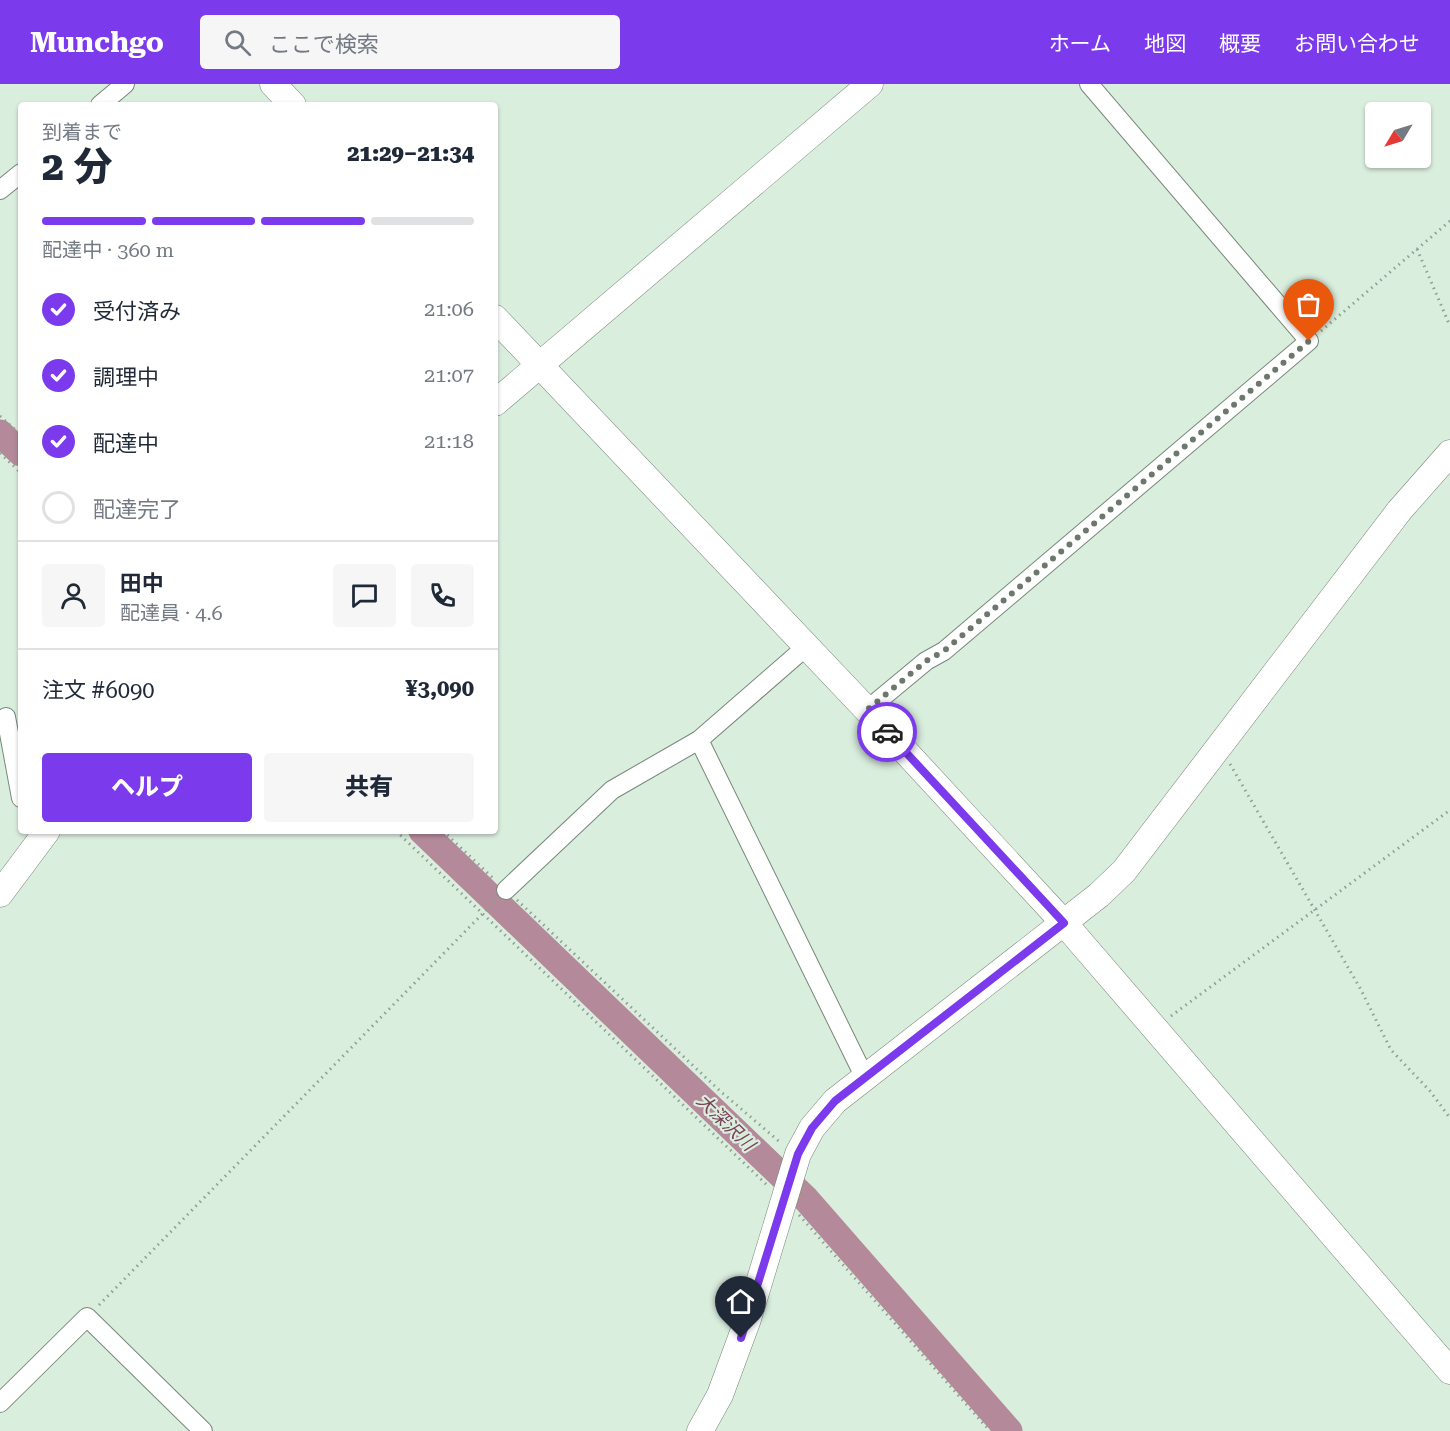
<!DOCTYPE html>
<html lang="ja">
<head>
<meta charset="utf-8">
<style>
	body { margin:0; font-family:"Roboto Serif","Noto Sans JP",serif; background:#f6f6f7; color:#1f2937; height:100vh; display:flex; flex-direction:column; font-size:22px; white-space:nowrap }
	* { box-sizing:border-box; margin:0 }
	p { font-size:20px; color:#747a83 }
	.icon { flex:none; width:33px; height:33px; fill:none; stroke:currentColor; stroke-width:2; stroke-linecap:round; stroke-linejoin:round }
	.map { position:relative; flex:1; overflow:hidden }
	.drawer { position:absolute; left:18px; top:18px; width:480px; height:732px; display:flex; flex-direction:column; background:#fff; border-radius:6px; box-shadow:0 2px 4px #0004 }
	.drawer>* { flex:none }
	.needle { width:39px; rotate:232deg }
	.tools { position:absolute; left:1365px; top:18px; display:grid; gap:12px }
	.tools a { display:grid; place-items:center; width:66px; height:66px; border-radius:6px; background:#fff; box-shadow:0 2px 4px #0004; font-size:30px }
	.pin { position:absolute; display:grid; place-items:center; width:51px; height:51px; color:#fff; margin:-62px -26px; border-radius:50% 50% 50% 0; rotate:-45deg; box-shadow:0 0 6px #0007 }
	.pin .icon { rotate:45deg }
	.courier { position:absolute; display:grid; place-items:center; width:60px; height:60px; margin:-30px; border:4px solid #7c3aed; border-radius:50%; background:#fff; color:#222; box-shadow:0 2px 8px #0007 }
	.head em { font-style:normal; font-weight:800 }
	.head div { display:flex; flex-direction:column-reverse }
	.head { display:flex; align-items:center; justify-content:space-between; height:102px; padding:0 24px }
	h1 { font-size:39px; font-weight:800; line-height:45px }
	.bar { display:grid; grid-template-columns:repeat(4,1fr); gap:9px 6px; align-content:center; height:72px; padding:0 24px }
	.bar i { height:8px; border-radius:4px; background:#e0e1e3 }
	.bar .on { background:#7c3aed }
	.bar p { grid-column:span 4 }
	.line { display:flex; align-items:center; gap:15px; padding:0 24px; border-top:2px solid #e0e1e3 }
	.line div { flex:1 }
	.round { display:grid; place-items:center; flex:none; width:63px; height:63px; border-radius:6px; background:#f6f6f7 }
	ol { padding:0 24px; list-style:none }
	li { display:flex; align-items:center; gap:18px; height:66px }
	li p { margin-inline-start:auto }
	li .icon { padding:6px; border-radius:50%; background:#7c3aed; color:#fff; stroke-width:4 }
	li:last-child { color:#747a83 }
	li i { width:33px; height:33px; border:3px solid #e0e1e3; border-radius:50% }
	.action { display:flex; gap:12px; margin-top:auto; padding:12px 24px }
	.action a { flex:1; height:69px; border-radius:6px; background:#7c3aed; color:#fff; font-size:24px; font-weight:800; line-height:69px; text-align:center }
	.action a+a { background:#f6f6f7; color:#1f2937 }
	header { display:flex; align-items:center; gap:36px; box-sizing:border-box; height:84px; padding:0 30px; background:#7c3aed; color:#fff }
	header strong { font-size:28px }
	nav { display:flex; gap:33px; margin-inline-start:auto; font-size:21px }
	.search { width:420px; height:54px; background:#f6f6f7; display:flex; align-items:center; gap:15px; box-sizing:border-box; padding:0 21px; border-radius:6px; color:#747a83; font-size:22px }
	.map>svg:first-child { display:block }
</style>
</head>
<body>
<header>
<strong>Munchgo</strong>
<div class="search"><svg class="icon" aria-label="search" viewBox="0 0 24 24"><circle cx="10" cy="10" r="6"/><path d="M15 15l6 6"/></svg>ここで検索</div>
<nav><a>ホーム</a><a>地図</a><a>概要</a><a>お問い合わせ</a></nav>
</header>
<div class="map">
<svg width="1450" height="1347" viewBox="0 0 1450 1347">
	<rect width="100%" height="100%" fill="#daeede"/>
	<g fill="none" stroke-linecap="round" stroke-linejoin="round">
		<g stroke="#b48a9a" stroke-width="27">
			<polyline points="0,349 21,369"/>
			<polyline points="422,747 805,1114 1009,1347"/>
		</g>
		<g stroke="#76887a" stroke-width="20">
			<g id="street">
				<polyline points="100,21 125,0"/>
				<polyline points="0,106 21,89"/>
				<polyline points="867,626 926,577 944,567 1309,257 1089,0"/>
				<polyline points="6,633 21,714"/>
				<polyline points="699,656 865,994"/>
				<polyline points="506,806 612,706 699,656 807,562"/>
				<polyline points="0,1319 87,1233 203,1347"/>
			</g>
		</g>
		<g stroke="#76887a" stroke-width="27">
			<g id="secondary">
				<polyline points="273,0 293,21"/>
				<polyline points="495,234 867,626 1064,839 1450,1287"/>
				<polyline points="495,319 870,0"/>
				<polyline points="0,810 47,747"/>
				<polyline points="700,1347 720,1311 748,1235 798,1070 812,1044 835,1017 1099,811 1124,787 1399,427 1450,369"/>
			</g>
		</g>
		<g stroke="#909f93" stroke-width="3" stroke-dasharray="1.5 4.5" stroke-linecap="butt">
			<polyline points="1417,165 1450,242"/>
			<polyline points="1321,247 1450,137"/>
			<polyline points="0,332 21,351"/>
			<polyline points="0,369 21,389"/>
			<polyline points="1230,680 1360,904 1391,966 1430,1007 1450,1034"/>
			<polyline points="396,747 768,1102"/>
			<polyline points="443,747 494,795"/>
			<polyline points="517,816 719,1006 781,1059"/>
			<polyline points="1171,932 1450,726"/>
			<polyline points="799,1131 990,1347"/>
			<polyline points="99,1221 495,817"/>
		</g>
		<use href="#street" stroke="#fff" stroke-width="18"/>
		<use href="#secondary" stroke="#fff" stroke-width="26"/>
	</g>
	<g fill="none" stroke-linecap="round" stroke-linejoin="round">
		<polyline stroke="#6c786e" stroke-width="6" stroke-dasharray="0 10.8" points="887,648 867,626 926,577 944,567 1309,257"/>
		<polyline stroke="#7c3aed" stroke-width="8" points="741,1254 798,1070 812,1044 835,1017 1064,839 887,648"/>
	</g>
	<g text-anchor="middle" dominant-baseline="central" stroke-width="4.5" stroke-linejoin="round" paint-order="stroke">
		<g font-size="18" font-style="italic" fill="#794059" stroke="#daeede">
			<text transform="translate(726 1038) rotate(44)">大深沢川</text>
		</g>
	</g>
</svg>
<div class="tools">
<a><svg class="needle" viewBox="-14 -14 28 28"><path d="M0-13l5 13h-10z" fill="#e53935"/><path d="M0 13l5-13h-10z" fill="#747a83"/></svg></a>
</div>
<div class="pin" style="left:1309px;top:257px;background:#ea580c"><svg class="icon" aria-label="bag" viewBox="0 0 24 24"><path d="M5 8h14l-1 12H6zM9 8a3 3 0 0 1 6 0"/></svg></div>
<div class="pin" style="left:741px;top:1254px;background:#1f2937"><svg class="icon" aria-label="home" viewBox="0 0 24 24"><path d="M3 11l9-7 9 7M6 9v11h12V9"/></svg></div>
<div class="courier" style="left:887px;top:648px"><svg class="icon" aria-label="car" viewBox="0 0 24 24"><path d="M5 17H2v-5l4-1 3-4h7l3 4 3 1v5h-3M9 17h6M6 11h13"/><circle cx="7" cy="17" r="2"/><circle cx="17" cy="17" r="2"/></svg></div>
<section class="drawer">
<div class="head"><div><h1>2 分</h1><p>到着まで</p></div><em>21:29–21:34</em></div>
<div class="bar"><i class="on"></i><i class="on"></i><i class="on"></i><i></i><p>配達中 · 360 m</p></div>
<ol>
<li><svg class="icon" aria-label="check" viewBox="0 0 24 24"><path d="M5 12l5 5 9-10"/></svg>受付済み<p>21:06</p></li>
<li><svg class="icon" aria-label="check" viewBox="0 0 24 24"><path d="M5 12l5 5 9-10"/></svg>調理中<p>21:07</p></li>
<li><svg class="icon" aria-label="check" viewBox="0 0 24 24"><path d="M5 12l5 5 9-10"/></svg>配達中<p>21:18</p></li>
<li><i></i>配達完了</li>
</ol>
<div class="line" style="height:108px"><a class="round"><svg class="icon" aria-label="person" viewBox="0 0 24 24"><circle cx="12" cy="8" r="4"/><path d="M4 21q1-7 8-7t8 7"/></svg></a><div><b>田中</b><p>配達員 · 4.6</p></div><a class="round"><svg class="icon" aria-label="chat" viewBox="0 0 24 24"><path d="M4 5h16v11H9l-5 4z"/></svg></a><a class="round"><svg class="icon" aria-label="phone" viewBox="0 0 24 24"><path d="M5 4h4l2 5-3 2q2 4 5 5l2-3 5 2v4C11 20 4 13 5 4z"/></svg></a></div>
<div class="line" style="height:78px"><div>注文 #6090</div><b>¥3,090</b></div>
<div class="action"><a>ヘルプ</a><a>共有</a></div>
</section>
</div>
</body>
</html>
